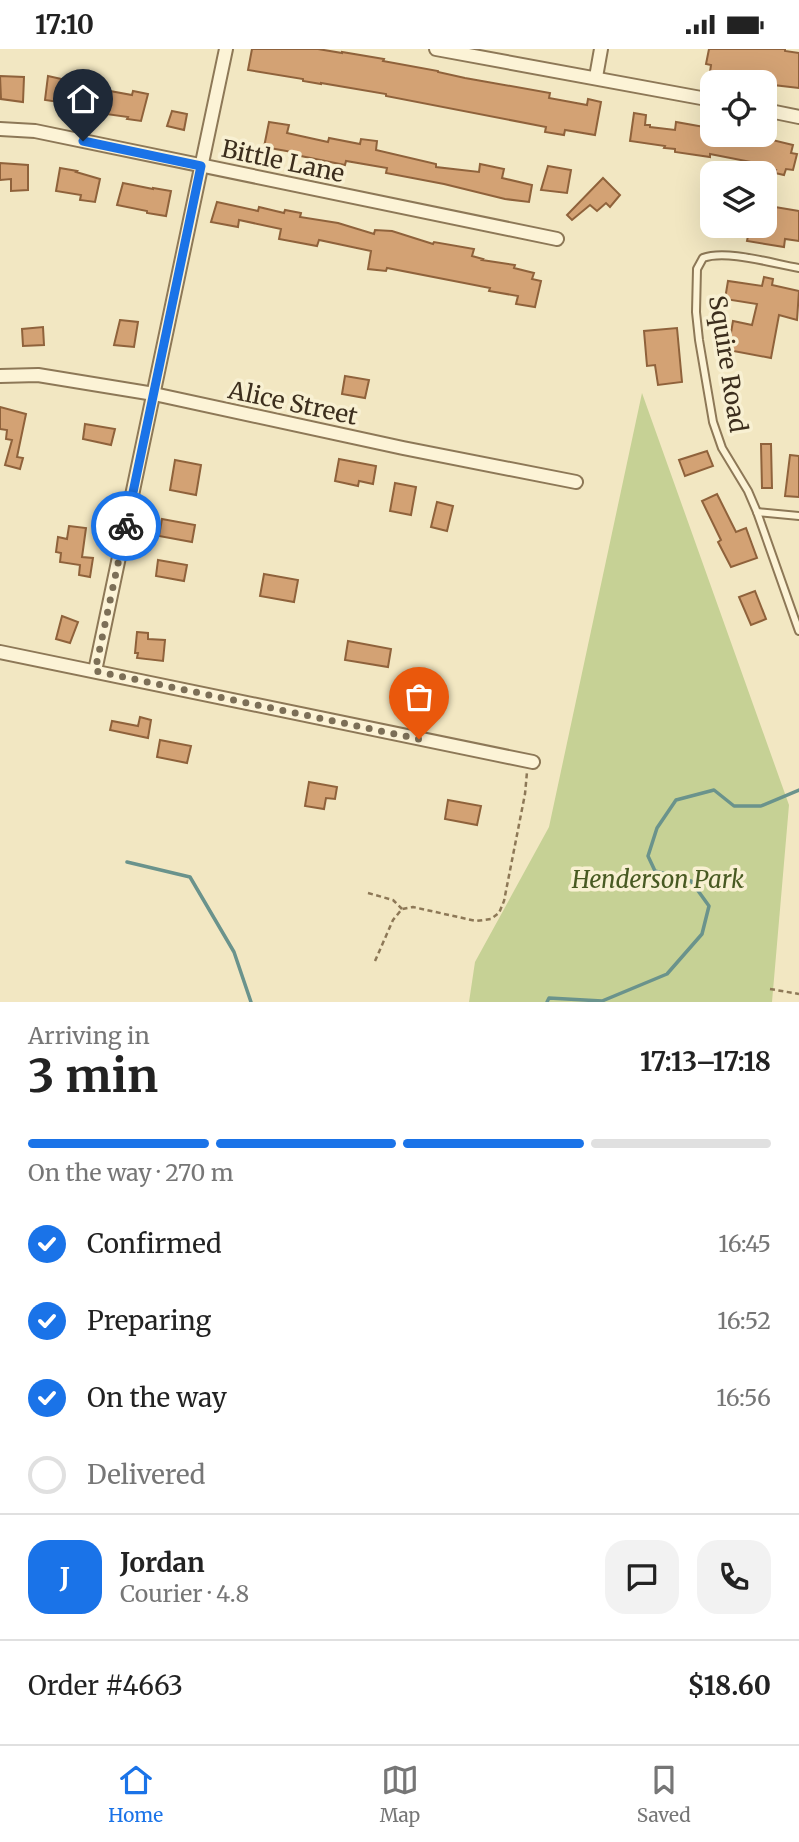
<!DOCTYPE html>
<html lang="en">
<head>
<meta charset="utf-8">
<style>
	body { margin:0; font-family:Merriweather,serif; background:#f2f2f2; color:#222; height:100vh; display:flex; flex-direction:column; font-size:26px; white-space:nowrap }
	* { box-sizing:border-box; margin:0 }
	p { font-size:23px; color:#767676 }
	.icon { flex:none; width:38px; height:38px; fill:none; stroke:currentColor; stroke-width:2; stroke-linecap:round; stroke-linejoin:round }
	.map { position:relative; height:953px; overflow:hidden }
	.side { display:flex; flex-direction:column; background:#fff; flex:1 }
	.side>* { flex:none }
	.controls { position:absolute; left:700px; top:21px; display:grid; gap:14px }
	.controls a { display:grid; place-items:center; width:77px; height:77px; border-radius:14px; background:#fff; box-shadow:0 7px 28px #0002; font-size:35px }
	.pin { position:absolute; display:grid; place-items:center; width:60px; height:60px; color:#fff; margin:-72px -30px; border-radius:50% 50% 50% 0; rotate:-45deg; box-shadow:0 0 7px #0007 }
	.pin .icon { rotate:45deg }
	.courier { position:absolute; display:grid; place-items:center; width:70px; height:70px; margin:-35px; border:5px solid #1a73e8; border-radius:50%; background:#fff; color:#222; box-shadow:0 2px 9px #0007 }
	.head em { font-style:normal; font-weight:700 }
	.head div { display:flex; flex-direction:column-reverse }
	.head { display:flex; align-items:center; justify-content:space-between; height:119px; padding:0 28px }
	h1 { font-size:46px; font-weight:700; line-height:52px }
	.bar { display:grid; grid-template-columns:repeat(4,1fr); gap:10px 7px; align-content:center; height:84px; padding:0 28px }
	.bar i { height:9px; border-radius:5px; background:#e0e0e0 }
	.bar .on { background:#1a73e8 }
	.bar p { grid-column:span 4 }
	.line { display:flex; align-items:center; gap:18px; padding:0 28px; border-top:2px solid #e0e0e0 }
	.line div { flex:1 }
	.round { display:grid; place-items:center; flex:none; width:74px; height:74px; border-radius:21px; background:#f2f2f2 }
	ol { padding:0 28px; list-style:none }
	li { display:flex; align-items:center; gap:21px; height:77px }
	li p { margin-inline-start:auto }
	li .icon { padding:7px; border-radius:50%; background:#1a73e8; color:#fff; stroke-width:4 }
	li:last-child { color:#767676 }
	li i { width:38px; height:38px; border:4px solid #e0e0e0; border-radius:50% }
	.status { display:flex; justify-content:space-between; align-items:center; height:49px; padding:0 35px; background:#fff; direction:ltr }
	.status svg { height:19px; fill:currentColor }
	.menu { display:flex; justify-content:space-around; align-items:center; height:98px; border-top:2px solid #e0e0e0; background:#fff; font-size:19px; color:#767676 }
	.menu a { display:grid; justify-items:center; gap:4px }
	.menu .on { color:#1a73e8 }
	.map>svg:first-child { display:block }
</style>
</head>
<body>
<div class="status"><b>17:10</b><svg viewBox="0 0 49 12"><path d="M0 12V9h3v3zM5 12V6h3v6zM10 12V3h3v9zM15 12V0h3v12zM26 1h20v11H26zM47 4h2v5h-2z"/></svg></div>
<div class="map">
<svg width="799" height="953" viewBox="0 0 799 953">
	<rect width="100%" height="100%" fill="#f2e7c2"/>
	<polygon fill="#c6d195" points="642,344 789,756 772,953 469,953 475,913 549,778"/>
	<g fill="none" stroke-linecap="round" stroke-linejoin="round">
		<g stroke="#6a938c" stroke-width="3.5">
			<polyline points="127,813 190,828 234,903 251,953"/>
			<polyline points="547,953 549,949 602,952 667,925 702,885 709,857 691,832 655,822 648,807 657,779 676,751 714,741 734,757 761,757 799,741"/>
		</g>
	</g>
	<g fill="#d3a274" stroke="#8f623b" stroke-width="2">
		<polygon points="252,0 318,0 342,4 342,3 384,10 383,12 438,22 438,23 465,29 550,44 549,49 587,56 588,50 601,53 595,86 565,81 564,86 545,83 546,78 386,47 386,45 321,34 321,35 303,32 303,30 248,21"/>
		<polygon points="709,0 785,0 785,2 799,4 799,39 765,35 765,29 745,25 743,29 710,23 711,16 706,15"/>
		<polygon points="0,27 24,28 23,53 1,50"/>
		<polygon points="48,27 66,31 66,32 86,38 81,61 65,59 66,54 45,51"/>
		<polygon points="110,42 132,46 133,42 148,45 141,72 127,70 128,68 106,65"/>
		<polygon points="172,62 187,65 184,81 167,77"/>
		<polygon points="634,64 646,66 645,76 650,76 650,78 675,81 676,73 710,79 708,86 740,86 755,89 756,87 793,96 791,104 797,105 793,121 786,120 784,126 775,124 776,121 750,117 751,113 710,105 710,108 675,103 675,100 664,99 665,97 630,92"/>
		<polygon points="269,73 289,76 287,84 328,93 329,89 360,95 361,90 377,92 376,101 436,115 436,118 479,123 480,115 504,120 502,129 532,136 529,153 505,150 444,135 386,124 387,119 346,112 345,116 291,105 292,103 264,98"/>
		<polygon points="0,114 28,116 28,141 11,142 11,130 0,131"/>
		<polygon points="548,117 571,121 567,144 541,141"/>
		<polygon points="60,119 77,122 76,123 100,130 95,153 80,151 81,146 56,142"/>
		<polygon points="603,129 620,146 610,158 606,154 597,162 590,156 572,171 567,166"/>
		<polygon points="123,134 153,140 153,139 171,142 166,167 147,164 147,162 117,156"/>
		<polygon points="217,153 258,162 259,158 284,164 285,161 301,164 300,168 338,174 374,185 375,181 392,182 433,195 434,193 474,200 472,207 483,210 482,211 515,216 514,219 534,224 532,230 541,232 535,258 516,255 518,247 489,242 490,239 387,219 386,222 368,220 371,202 319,191 317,197 279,190 281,180 239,171 238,178 211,173"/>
		<polygon points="775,158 799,162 799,192 785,190 784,198 747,192 750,177 772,177"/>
		<polygon points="764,228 773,230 772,236 799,242 797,271 779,266 771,309 728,301 733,272 752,276 757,255 725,250 728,232 762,237"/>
		<polygon points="120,271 138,273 134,298 114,296"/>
		<polygon points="43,278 44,296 23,297 22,280"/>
		<polygon points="677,279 682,333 658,336 655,316 647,317 644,282"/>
		<polygon points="345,327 369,331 365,349 342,345"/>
		<polygon points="0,358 26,365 17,408 23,409 20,420 5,416 12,391 6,390 7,381 0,380"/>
		<polygon points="85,375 115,380 111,396 83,390"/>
		<polygon points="761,395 771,395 772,439 762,439"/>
		<polygon points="707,402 713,417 685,427 679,411"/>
		<polygon points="790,406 799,407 799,448 785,447"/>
		<polygon points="339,410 376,417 373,435 359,432 358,437 335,432"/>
		<polygon points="175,411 201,416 196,446 170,441"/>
		<polygon points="395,434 416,438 411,466 390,462"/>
		<polygon points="717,445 736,483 746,479 757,509 731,518 718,493 721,491 702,452"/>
		<polygon points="437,453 453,457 447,482 431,478"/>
		<polygon points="162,470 195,476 192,493 159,487"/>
		<polygon points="69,477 86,479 82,508 93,509 90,528 79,526 80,516 60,513 61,504 56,503 58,488 67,490"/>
		<polygon points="158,511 187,516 184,532 156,527"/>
		<polygon points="264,525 298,531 294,553 260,547"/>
		<polygon points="755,542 766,570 751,576 739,548"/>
		<polygon points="62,567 78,573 70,594 56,590"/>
		<polygon points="137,583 148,584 148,590 165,591 163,612 137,609 138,604 135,604"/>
		<polygon points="348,592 391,600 388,618 345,611"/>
		<polygon points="140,668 151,671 148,689 110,681 112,672 138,677"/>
		<polygon points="160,691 191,697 187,714 157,708"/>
		<polygon points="309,733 337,738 335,750 326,749 324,760 305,757"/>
		<polygon points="448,751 481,757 477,776 445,770"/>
	</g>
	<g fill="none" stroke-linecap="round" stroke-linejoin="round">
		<g stroke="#8d7857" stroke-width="10">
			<g id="lane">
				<path d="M 799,219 C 774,215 726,200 703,209 L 697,220 L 696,263 L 699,291 L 713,373 L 722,399 L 748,442 L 757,463 L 799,582"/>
				<polyline points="757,463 799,467"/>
			</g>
		</g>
		<g stroke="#8d7857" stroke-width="16">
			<g id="street">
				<polyline points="436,0 712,51"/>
				<polyline points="596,28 601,0"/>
				<polyline points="765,61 799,68"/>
				<polyline points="0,80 35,82 557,190"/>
				<polyline points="0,327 38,326 154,345 403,399 576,433"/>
				<polyline points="0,603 533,713"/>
				<polyline points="95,622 226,0"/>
			</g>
		</g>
		<g stroke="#8d7857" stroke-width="2.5" stroke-dasharray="5 3.5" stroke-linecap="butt">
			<polyline points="368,844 393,851 402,860"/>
			<polyline points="375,912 393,871 402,860 413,858 476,872 491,870 499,864 504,852 525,745 527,723"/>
			<polyline points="770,940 799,945"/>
		</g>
		<use href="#lane" stroke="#fcf3d6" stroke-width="6"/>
		<use href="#street" stroke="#fcf3d6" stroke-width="12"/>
	</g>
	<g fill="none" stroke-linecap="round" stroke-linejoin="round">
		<polyline stroke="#7c6f57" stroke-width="7" stroke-dasharray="0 12.6" points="126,477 95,622 419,690"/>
		<polyline stroke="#1a73e8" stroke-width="9" points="83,92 201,117 126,477"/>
	</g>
	<g text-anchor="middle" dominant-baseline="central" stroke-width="7" stroke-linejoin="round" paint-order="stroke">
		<g font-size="24" fill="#3c2e1d" stroke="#f8f0d2">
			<text transform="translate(283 112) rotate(12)">Bittle Lane</text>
			<text transform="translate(728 315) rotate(81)">Squire Road</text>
			<text transform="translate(293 354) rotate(12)">Alice Street</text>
		</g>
		<g font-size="24" font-style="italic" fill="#485a22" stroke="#f8f0d2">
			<text x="658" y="830">Henderson Park</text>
		</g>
	</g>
</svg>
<div class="controls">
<a><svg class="icon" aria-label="locate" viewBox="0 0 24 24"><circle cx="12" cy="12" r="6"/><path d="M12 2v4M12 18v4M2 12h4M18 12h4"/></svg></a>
<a><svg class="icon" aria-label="layers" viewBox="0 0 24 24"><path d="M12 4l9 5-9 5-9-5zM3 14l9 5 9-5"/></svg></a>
</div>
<div class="pin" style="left:419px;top:690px;background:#ea580c"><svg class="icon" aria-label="bag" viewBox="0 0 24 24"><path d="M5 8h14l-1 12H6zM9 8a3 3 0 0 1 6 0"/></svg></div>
<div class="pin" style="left:83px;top:92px;background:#1f2937"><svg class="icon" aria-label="home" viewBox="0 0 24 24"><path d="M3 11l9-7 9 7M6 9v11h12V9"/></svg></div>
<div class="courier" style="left:126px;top:477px"><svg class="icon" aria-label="bike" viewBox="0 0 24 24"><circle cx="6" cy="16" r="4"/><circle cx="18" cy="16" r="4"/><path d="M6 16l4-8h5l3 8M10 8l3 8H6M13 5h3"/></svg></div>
</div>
<section class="side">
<div class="head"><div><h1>3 min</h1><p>Arriving in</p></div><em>17:13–17:18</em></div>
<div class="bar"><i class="on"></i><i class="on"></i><i class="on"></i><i></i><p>On the way · 270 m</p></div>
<ol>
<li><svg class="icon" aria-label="check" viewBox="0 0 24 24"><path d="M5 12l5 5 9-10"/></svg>Confirmed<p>16:45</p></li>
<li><svg class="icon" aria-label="check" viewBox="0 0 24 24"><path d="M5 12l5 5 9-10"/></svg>Preparing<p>16:52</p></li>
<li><svg class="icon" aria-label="check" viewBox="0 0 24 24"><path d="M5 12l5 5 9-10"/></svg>On the way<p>16:56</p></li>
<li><i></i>Delivered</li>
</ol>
<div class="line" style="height:126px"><b class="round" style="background:#1a73e8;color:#fff">J</b><div><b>Jordan</b><p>Courier · 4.8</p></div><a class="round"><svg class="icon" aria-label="chat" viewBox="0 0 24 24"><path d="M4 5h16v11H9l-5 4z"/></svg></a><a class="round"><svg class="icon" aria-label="phone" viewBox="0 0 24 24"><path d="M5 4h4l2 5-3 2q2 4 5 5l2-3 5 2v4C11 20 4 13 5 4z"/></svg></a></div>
<div class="line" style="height:91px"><div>Order #4663</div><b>$18.60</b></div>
</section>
<nav class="menu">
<a class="on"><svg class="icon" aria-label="home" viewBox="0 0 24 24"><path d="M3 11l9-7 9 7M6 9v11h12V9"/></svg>Home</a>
<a><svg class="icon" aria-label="map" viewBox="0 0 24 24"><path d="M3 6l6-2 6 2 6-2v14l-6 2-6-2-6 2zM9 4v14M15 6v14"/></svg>Map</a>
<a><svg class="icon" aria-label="saved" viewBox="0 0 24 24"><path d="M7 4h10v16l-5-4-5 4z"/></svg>Saved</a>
</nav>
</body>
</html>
